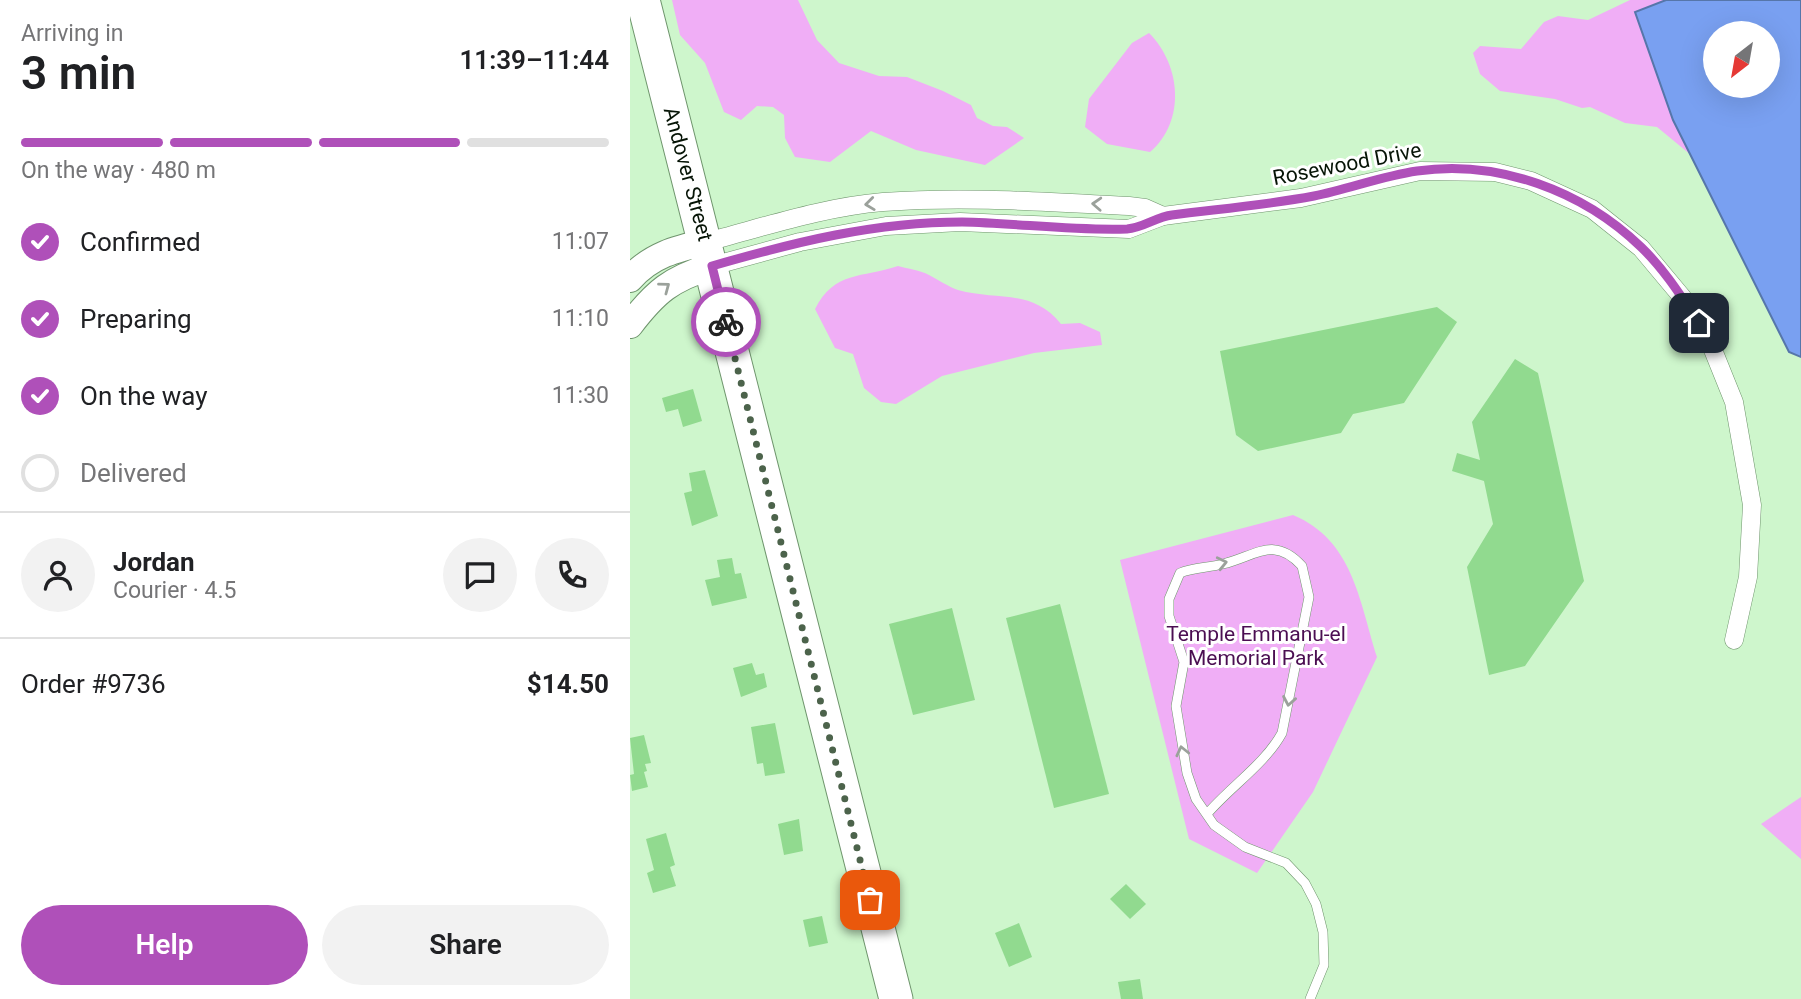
<!DOCTYPE html>
<html lang="en">
<head>
<meta charset="utf-8">
<style>
	body { margin:0; font-family:Roboto,sans-serif; background:#f2f2f2; color:#202124; height:100vh; display:flex; flex-direction:column; font-size:26px; white-space:nowrap }
	* { box-sizing:border-box; margin:0 }
	p { font-size:23px; color:#757577 }
	.icon { flex:none; width:38px; height:38px; fill:none; stroke:currentColor; stroke-width:2; stroke-linecap:round; stroke-linejoin:round }
	.map { position:relative; flex:1; overflow:hidden }
	.side { display:flex; flex-direction:column; background:#fff; width:630px }
	.side>* { flex:none }
	.needle { width:46px; rotate:211deg }
	.tools { position:absolute; left:1073px; top:21px; display:grid; gap:14px }
	.tools a { display:grid; place-items:center; width:77px; height:77px; border-radius:50%; background:#fff; box-shadow:0 7px 28px #0002; font-size:35px }
	.pin { position:absolute; display:grid; place-items:center; width:60px; height:60px; color:#fff; margin:-30px; border-radius:14px; box-shadow:0 4px 10px #0006 }
	.courier { position:absolute; display:grid; place-items:center; width:70px; height:70px; margin:-35px; border:5px solid #af50b9; border-radius:50%; background:#fff; color:#222; box-shadow:0 2px 9px #0007 }
	.overview em { font-style:normal; font-weight:600 }
	.overview div { display:flex; flex-direction:column-reverse }
	.overview { display:flex; align-items:center; justify-content:space-between; height:119px; padding:0 21px }
	h1 { font-size:46px; font-weight:600; line-height:52px }
	.bar { display:grid; grid-template-columns:repeat(4,1fr); gap:10px 7px; align-content:center; height:84px; padding:0 21px }
	.bar i { height:9px; border-radius:5px; background:#e0e0e0 }
	.bar .on { background:#af50b9 }
	.bar p { grid-column:span 4 }
	.line { display:flex; align-items:center; gap:18px; padding:0 21px; border-top:2px solid #e0e0e0 }
	.line div { flex:1 }
	.round { display:grid; place-items:center; flex:none; width:74px; height:74px; border-radius:37px; background:#f2f2f2 }
	ol { padding:0 21px; list-style:none }
	li { display:flex; align-items:center; gap:21px; height:77px }
	li p { margin-inline-start:auto }
	li .icon { padding:7px; border-radius:50%; background:#af50b9; color:#fff; stroke-width:4 }
	li:last-child { color:#757577 }
	li i { width:38px; height:38px; border:4px solid #e0e0e0; border-radius:50% }
	.button { display:flex; gap:14px; margin-top:auto; padding:14px 21px }
	.button a { flex:1; height:80px; border-radius:42px; background:#af50b9; color:#fff; font-size:28px; font-weight:600; line-height:80px; text-align:center }
	.button a+a { background:#f2f2f2; color:#202124 }
	main { display:flex; flex:1; min-height:0 }
	.map>svg:first-child { display:block }
</style>
</head>
<body>
<main>
<section class="side">
<div class="overview"><div><h1>3 min</h1><p>Arriving in</p></div><em>11:39–11:44</em></div>
<div class="bar"><i class="on"></i><i class="on"></i><i class="on"></i><i></i><p>On the way · 480 m</p></div>
<ol>
<li><svg class="icon" aria-label="check" viewBox="0 0 24 24"><path d="M5 12l5 5 9-10"/></svg>Confirmed<p>11:07</p></li>
<li><svg class="icon" aria-label="check" viewBox="0 0 24 24"><path d="M5 12l5 5 9-10"/></svg>Preparing<p>11:10</p></li>
<li><svg class="icon" aria-label="check" viewBox="0 0 24 24"><path d="M5 12l5 5 9-10"/></svg>On the way<p>11:30</p></li>
<li><i></i>Delivered</li>
</ol>
<div class="line" style="height:126px"><a class="round"><svg class="icon" aria-label="person" viewBox="0 0 24 24"><circle cx="12" cy="8" r="4"/><path d="M4 21q1-7 8-7t8 7"/></svg></a><div><b>Jordan</b><p>Courier · 4.5</p></div><a class="round"><svg class="icon" aria-label="chat" viewBox="0 0 24 24"><path d="M4 5h16v11H9l-5 4z"/></svg></a><a class="round"><svg class="icon" aria-label="phone" viewBox="0 0 24 24"><path d="M5 4h4l2 5-3 2q2 4 5 5l2-3 5 2v4C11 20 4 13 5 4z"/></svg></a></div>
<div class="line" style="height:91px"><div>Order #9736</div><b>$14.50</b></div>
<div class="button"><a>Help</a><a>Share</a></div>
</section>
<div class="map">
<svg width="1171" height="999" viewBox="0 0 1171 999">
	<rect width="100%" height="100%" fill="#cef6cc"/>
	<g fill="#f0aef6" fill-rule="evenodd">
		<polygon points="42,0 168,0 187,40 209,63 249,76 277,77 313,91 341,105 347,118 363,126 377,127 394,138 355,165 286,150 241,131 200,162 165,157 155,138 154,115 143,107 127,106 111,120 94,112 75,63 50,35"/>
		<path d="M 1000,0 L 1171,0 L 1171,358 L 1067,160 L 1027,127 L 995,123 L 960,107 L 952,108 L 925,99 L 870,91 L 850,74 L 843,53 L 850,46 L 891,49 L 914,22 L 928,16 L 958,20 ZM 1085,33 L 1138,33 L 1138,86 L 1085,86 Z"/>
		<path d="M 519,33 C 551,65 556,121 520,152 L 477,144 L 455,127 L 459,99 L 502,43 Z"/>
		<path d="M 268,266 C 278,269 290,270 299,275 C 309,280 317,286 328,290 C 367,301 402,288 431,324 L 450,323 L 470,332 L 472,345 L 404,353 L 312,376 L 266,404 L 251,402 L 234,388 L 223,354 L 205,348 L 185,309 C 204,271 232,278 268,266 Z"/>
		<path d="M 663,515 C 723,540 729,600 747,657 L 683,792 L 627,873 L 559,839 L 490,560 Z"/>
		<polygon points="1171,797 1171,859 1131,824"/>
	</g>
	<path fill="#79a0f1" stroke="#5676aa" stroke-width="2" fill-rule="evenodd" d="M 1036,0 L 1171,0 L 1171,357 L 1159,352 L 1043,120 L 1005,12 ZM 1085,33 L 1138,33 L 1138,86 L 1085,86 Z"/>
	<g fill="#91da8f">
		<polygon points="807,307 827,322 774,403 723,414 711,433 628,451 606,435 590,351"/>
		<polygon points="885,359 908,373 954,581 895,666 859,675 837,567 863,524 854,481 822,471 827,453 850,460 842,422"/>
		<polygon points="63,389 72,421 53,427 48,409 36,412 32,398"/>
		<polygon points="75,470 88,516 62,526 54,493 62,491 59,473"/>
		<polygon points="102,558 105,574 111,573 117,598 82,606 75,580 90,577 87,560"/>
		<polygon points="430,604 479,794 424,808 376,618"/>
		<polygon points="322,608 345,700 283,715 259,624"/>
		<polygon points="122,663 126,675 134,673 137,687 111,697 103,668"/>
		<polygon points="145,723 155,773 135,776 133,763 127,764 121,727"/>
		<polygon points="14,735 21,763 15,764 17,771 14,772 18,787 2,791 0,775 4,774 0,738"/>
		<polygon points="169,819 173,851 154,855 148,824"/>
		<polygon points="36,833 45,865 40,867 46,886 23,893 17,873 24,870 16,839"/>
		<polygon points="496,884 516,904 500,919 480,899"/>
		<polygon points="192,916 198,943 179,947 173,920"/>
		<polygon points="389,923 402,957 379,967 365,933"/>
		<polygon points="510,979 513,999 491,999 488,982"/>
	</g>
	<g fill="none" stroke-linecap="round" stroke-linejoin="round">
		<g stroke="#6f956d" stroke-width="10">
			<path id="lane" d="M 577,814 C 600,787 635,764 652,733 L 679,597 L 672,566 C 644,535 626,556 593,564 C 578,568 564,567 550,573 L 539,599 L 539,616 L 554,662 L 546,706 L 557,773 L 566,799 L 584,825 L 615,847 L 656,863 L 675,883 L 686,904 L 693,932 L 694,965 L 680,999"/>
		</g>
		<g stroke="#6f956d" stroke-width="19">
			<g id="street">
				<path d="M 76,242 C 134,227 193,207 253,202 C 335,196 417,202 499,206 L 515,208 L 533,216"/>
				<polyline points="82,266 170,242 256,226 330,222 499,229 533,216 671,198 790,171 865,172 901,181 962,209 1011,248 1052,297 1081,345 1104,402 1122,505 1118,577 1104,640"/>
			</g>
		</g>
		<g stroke="#6f956d" stroke-width="28">
			<g id="secondary">
				<path d="M 0,279 C 21,255 46,249 76,242"/>
				<path d="M 0,325 C 26,291 41,279 82,266"/>
			</g>
		</g>
		<g stroke="#6f956d" stroke-width="35">
			<polyline id="highway" points="13,0 266,999"/>
		</g>
		<use href="#lane" stroke="#fff" stroke-width="9"/>
		<use href="#street" stroke="#fff" stroke-width="18"/>
		<use href="#secondary" stroke="#fff" stroke-width="26"/>
		<use href="#highway" stroke="#fff" stroke-width="33"/>
	</g>
	<defs><path id="oneway-chevron" d="M-2-3.5L2.5 0L-2 3.5" fill="none" stroke-width="1.6" stroke-linecap="round" stroke-linejoin="round" transform="scale(1.75)"/></defs>
	<g stroke="#9ba19b">
		<use href="#oneway-chevron" transform="translate(240 204) rotate(173)"/>
		<use href="#oneway-chevron" transform="translate(467 204) rotate(-177)"/>
		<use href="#oneway-chevron" transform="translate(35 287) rotate(-37)"/>
		<use href="#oneway-chevron" transform="translate(592 563) rotate(-13)"/>
		<use href="#oneway-chevron" transform="translate(659 701) rotate(100)"/>
		<use href="#oneway-chevron" transform="translate(552 751) rotate(-103)"/>
	</g>
	<g fill="none" stroke-linecap="round" stroke-linejoin="round">
		<polyline stroke="#4c634b" stroke-width="7" stroke-dasharray="0 12.6" points="96,322 240,900"/>
		<path stroke="#af50b9" stroke-width="9" d="M 96,322 L 82,266 C 165,242 245,222 332,222 C 387,223 442,231 497,229 C 513,228 526,217 542,215 C 589,209 637,205 684,196 C 719,189 752,176 787,171 C 868,159 953,191 1011,247 C 1034,269 1051,296 1069,323"/>
	</g>
	<g text-anchor="middle" dominant-baseline="central" stroke-width="6" stroke-linejoin="round" paint-order="stroke">
		<g font-size="21" fill="#061406" stroke="#fff">
			<text transform="translate(717 164) rotate(-11)">Rosewood Drive</text>
			<text transform="translate(58 174) rotate(75)">Andover Street</text>
		</g>
		<g font-size="21" fill="#4b0e52" stroke="#fff">
			<text x="626" y="634">Temple Emmanu-el<tspan x="626" dy="24">Memorial Park</tspan></text>
		</g>
	</g>
</svg>
<div class="tools">
<a><svg class="needle" viewBox="-14 -14 28 28"><path d="M0-13l5 13h-10z" fill="#e53935"/><path d="M0 13l5-13h-10z" fill="#757577"/></svg></a>
</div>
<div class="pin" style="left:240px;top:900px;background:#ea580c"><svg class="icon" aria-label="bag" viewBox="0 0 24 24"><path d="M5 8h14l-1 12H6zM9 8a3 3 0 0 1 6 0"/></svg></div>
<div class="pin" style="left:1069px;top:323px;background:#1f2937"><svg class="icon" aria-label="home" viewBox="0 0 24 24"><path d="M3 11l9-7 9 7M6 9v11h12V9"/></svg></div>
<div class="courier" style="left:96px;top:322px"><svg class="icon" aria-label="bike" viewBox="0 0 24 24"><circle cx="6" cy="16" r="4"/><circle cx="18" cy="16" r="4"/><path d="M6 16l4-8h5l3 8M10 8l3 8H6M13 5h3"/></svg></div>
</div>
</main>
</body>
</html>
